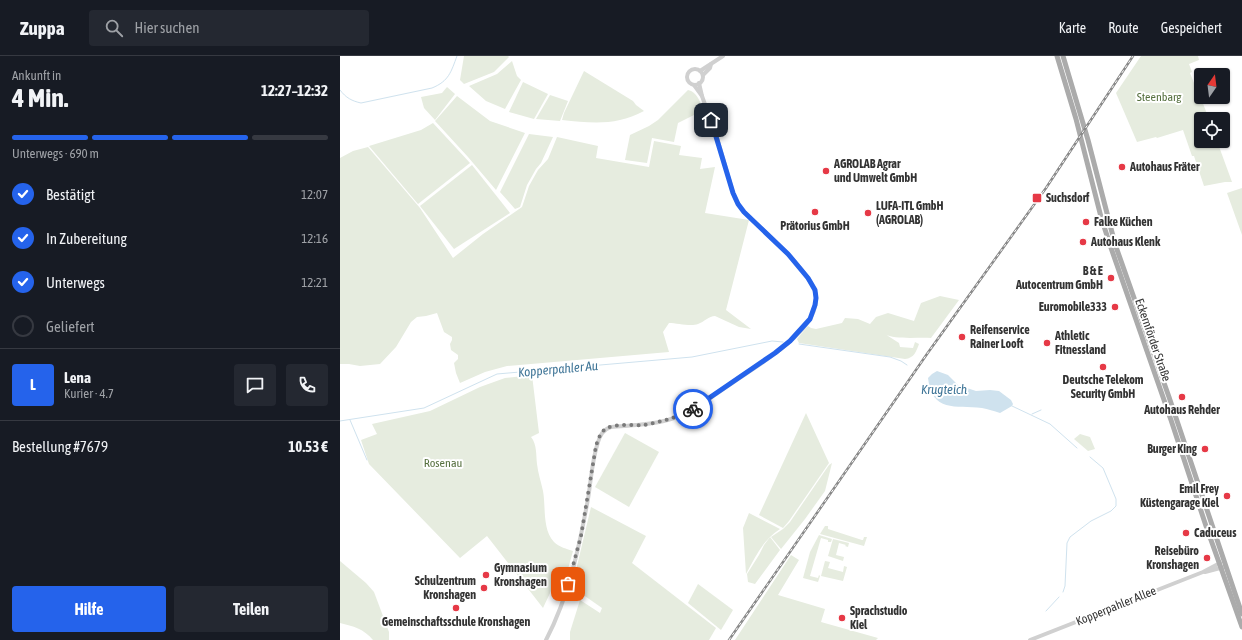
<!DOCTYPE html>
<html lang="de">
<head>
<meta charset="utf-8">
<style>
	body { margin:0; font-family:"Asap Condensed",sans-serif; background:#242831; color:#f1f3f6; height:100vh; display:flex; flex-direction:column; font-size:15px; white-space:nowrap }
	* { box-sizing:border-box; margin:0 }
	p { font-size:13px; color:#9ea1a6 }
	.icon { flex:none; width:22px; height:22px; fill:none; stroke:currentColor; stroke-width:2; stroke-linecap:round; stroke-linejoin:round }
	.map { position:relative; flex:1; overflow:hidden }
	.sheet { display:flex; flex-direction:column; background:#171b24; width:340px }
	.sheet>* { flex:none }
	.needle { width:26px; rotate:14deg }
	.controls { position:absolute; left:854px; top:12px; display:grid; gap:8px }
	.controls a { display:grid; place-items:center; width:36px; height:36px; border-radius:4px; background:#171b24; box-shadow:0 1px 3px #0004; font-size:20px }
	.pin { position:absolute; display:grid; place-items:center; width:34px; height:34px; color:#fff; margin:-17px; border-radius:8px; box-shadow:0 2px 6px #0006 }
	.courier { position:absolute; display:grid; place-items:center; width:40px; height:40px; margin:-20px; border:3px solid #2563eb; border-radius:50%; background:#fff; color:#222; box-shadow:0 1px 5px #0007 }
	.summary em { font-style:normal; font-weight:700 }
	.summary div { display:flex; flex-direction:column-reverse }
	.summary { display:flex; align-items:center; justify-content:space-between; height:68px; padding:0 12px }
	h1 { font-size:26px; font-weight:700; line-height:30px }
	.bar { display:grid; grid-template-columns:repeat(4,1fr); gap:6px 4px; align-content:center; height:48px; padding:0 12px }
	.bar i { height:5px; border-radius:3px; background:#363941 }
	.bar .on { background:#2563eb }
	.bar p { grid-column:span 4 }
	.line { display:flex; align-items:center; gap:10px; padding:0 12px; border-top:1px solid #363941 }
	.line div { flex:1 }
	.round { display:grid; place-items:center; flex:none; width:42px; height:42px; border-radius:4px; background:#242831 }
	ol { padding:0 12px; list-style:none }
	li { display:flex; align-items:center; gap:12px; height:44px }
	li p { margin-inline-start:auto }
	li .icon { padding:4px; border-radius:50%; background:#2563eb; color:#fff; stroke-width:4 }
	li:last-child { color:#9ea1a6 }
	li i { width:22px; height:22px; border:2px solid #363941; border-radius:50% }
	.cta { display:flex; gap:8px; margin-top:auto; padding:8px 12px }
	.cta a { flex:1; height:46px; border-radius:4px; background:#2563eb; color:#fff; font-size:16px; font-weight:700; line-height:46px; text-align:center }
	.cta a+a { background:#242831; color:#f1f3f6 }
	header { display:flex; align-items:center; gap:24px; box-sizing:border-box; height:56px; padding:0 20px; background:#171b24; border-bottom:1px solid #363941 }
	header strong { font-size:19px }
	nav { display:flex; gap:22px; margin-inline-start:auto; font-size:14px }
	.search { width:280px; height:36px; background:#242831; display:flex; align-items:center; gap:10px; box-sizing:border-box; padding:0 14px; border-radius:4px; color:#9ea1a6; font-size:15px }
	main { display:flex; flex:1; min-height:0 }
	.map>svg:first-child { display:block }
</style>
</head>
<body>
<header>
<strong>Zuppa</strong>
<div class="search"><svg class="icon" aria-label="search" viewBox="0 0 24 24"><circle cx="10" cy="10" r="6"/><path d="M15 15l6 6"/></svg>Hier suchen</div>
<nav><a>Karte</a><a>Route</a><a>Gespeichert</a></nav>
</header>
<main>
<section class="sheet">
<div class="summary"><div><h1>4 Min.</h1><p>Ankunft in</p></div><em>12:27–12:32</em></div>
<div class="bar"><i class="on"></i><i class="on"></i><i class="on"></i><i></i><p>Unterwegs · 690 m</p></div>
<ol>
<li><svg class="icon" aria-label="check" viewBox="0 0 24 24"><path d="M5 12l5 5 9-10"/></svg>Bestätigt<p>12:07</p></li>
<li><svg class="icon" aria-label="check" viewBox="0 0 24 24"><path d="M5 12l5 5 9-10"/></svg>In Zubereitung<p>12:16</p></li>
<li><svg class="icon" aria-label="check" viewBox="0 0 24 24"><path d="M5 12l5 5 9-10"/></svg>Unterwegs<p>12:21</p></li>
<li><i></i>Geliefert</li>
</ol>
<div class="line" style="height:72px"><b class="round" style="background:#2563eb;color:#fff">L</b><div><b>Lena</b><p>Kurier · 4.7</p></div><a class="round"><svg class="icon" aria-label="chat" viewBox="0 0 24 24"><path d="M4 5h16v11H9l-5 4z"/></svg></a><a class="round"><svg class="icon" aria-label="phone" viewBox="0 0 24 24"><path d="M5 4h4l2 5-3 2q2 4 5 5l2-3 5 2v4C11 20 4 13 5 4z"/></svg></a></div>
<div class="line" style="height:52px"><div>Bestellung #7679</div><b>10.53 €</b></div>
<div class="cta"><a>Hilfe</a><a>Teilen</a></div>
</section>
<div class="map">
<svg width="902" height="584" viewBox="0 0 902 584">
	<rect width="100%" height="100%" fill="#fff"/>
	<g fill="#e6ecdf">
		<polygon points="124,0 168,0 169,1 154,16 124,28 120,24"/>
		<polygon points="801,0 858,0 859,4 849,8 852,16 850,17 854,27 855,27 869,63 861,63 861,85 877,85 892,126 885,126 864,130 854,100 852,100 843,74 817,82 816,81 797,86 776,37"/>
		<polygon points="172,5 177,20 181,24 165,53 146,45 129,30 157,18"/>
		<path d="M 244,15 L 293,45 L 296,49 L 304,55 C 276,70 252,67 222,64 L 224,57 Z"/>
		<polygon points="183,26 208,38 194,63 169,56"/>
		<polygon points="107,31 115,38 95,64 84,52 81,41 102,37"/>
		<path d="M 348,34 C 357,36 360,46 364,54 L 338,67 L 334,86 L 312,82 L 307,107 L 285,104 L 290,79 L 309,70 L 318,64 Z"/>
		<polygon points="210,39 228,45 220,65 196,63"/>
		<polygon points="117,40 150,65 185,77 156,134 128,101 95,65"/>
		<polygon points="93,67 130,107 78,148 29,90 81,74"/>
		<polygon points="189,78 213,81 201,107 196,113 187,129 180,151 175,153 160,136"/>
		<path d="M 217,81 L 258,90 L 256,102 L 309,111 L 314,85 L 341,90 L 339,99 L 362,102 L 360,113 L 375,111 L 365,157 L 409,164 L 386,254 L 411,273 L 399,271 L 375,260 C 369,260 364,266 358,268 C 351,271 337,267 329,267 L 323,276 L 329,296 L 167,310 L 145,316 L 120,327 L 116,317 L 114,307 L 118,303 L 118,299 L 111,294 L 110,288 L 112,284 L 112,281 L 104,276 L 97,257 L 86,260 L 77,261 L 71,266 L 56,291 L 40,308 L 20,310 L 9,308 L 0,308 L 0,102 L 13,95 L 28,91 L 80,152 L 113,202 L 143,178 L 182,151 L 189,130 L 198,114 L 208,103 Z"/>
		<polygon points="132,109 170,157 114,193 80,150"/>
		<polygon points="902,132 902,179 887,137"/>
		<path d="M 600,240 L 619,244 L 591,282 C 579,281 554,284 545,278 L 559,287 L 560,291 L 573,292 L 575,286 L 579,288 C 576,296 574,302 565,303 L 459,287 L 457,283 L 468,270 L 471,272 L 476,273 L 502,267 L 505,262 L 518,263 L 530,268 L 536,261 L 548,257 L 574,265 L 581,247 Z"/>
		<path d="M 192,319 L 199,377 L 191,381 C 197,388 196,399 197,408 C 198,417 201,426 203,435 C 206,451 202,473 214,486 C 219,491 227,493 233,495 L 225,524 L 220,520 L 217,522 L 203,552 L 147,480 L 120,502 L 29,408 L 21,384 L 37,378 L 32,368 L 90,355 L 140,331 L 165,322 Z"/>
		<polygon points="466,357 489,407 449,465 443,472 419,459"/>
		<polygon points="285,377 319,396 289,451 255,431"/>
		<polygon points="740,378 750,381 755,393 748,395 734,383"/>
		<polygon points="492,407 485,435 465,463 441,493 431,481 443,473 450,466 489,409"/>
		<polygon points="251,451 306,480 292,507 376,572 369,584 230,584 230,576 240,544 260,557 262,552 232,531"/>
		<path d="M 409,457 L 440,473 C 422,485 416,500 406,518 L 403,472 Z"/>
		<polygon points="485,470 488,470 488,473 522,484 523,484 524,481 527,481 524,490 480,478"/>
		<polygon points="479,479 492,483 491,486 488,486 488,484 481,482 470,520 478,522 479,519 480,520 478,526 463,522 470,496"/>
		<polygon points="430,481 440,494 415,528 408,526 407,518 419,499 424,489"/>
		<polygon points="493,483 509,487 508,491 505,490 506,489 499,487 496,499 504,501 503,505 488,500"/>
		<polygon points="451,499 459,504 438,539 485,553 481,566 538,582 536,584 395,584"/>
		<path d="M 0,505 L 26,527 L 34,536 L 49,576 L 49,584 L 33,584 C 24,573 13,570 0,567 Z"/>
		<polygon points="485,505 490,506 488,512 503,516 504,510 507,511 503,525 481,520"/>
		<polygon points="358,528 393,554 381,574 348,547"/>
	</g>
	<path fill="#cfe2ee" d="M 597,315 L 608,319 L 618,329 L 636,335 L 650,334 L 659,335 L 671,344 L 673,348 L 672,350 L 660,357 C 654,355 648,353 642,352 C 615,349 592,357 588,322 L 592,318 Z"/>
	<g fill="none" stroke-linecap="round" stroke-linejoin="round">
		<g stroke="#cfe2ee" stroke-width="1">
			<path d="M 0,34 C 6,42 12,45 21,47 L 92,32 C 109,25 111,16 117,0"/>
			<polyline points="459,288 550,301 561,305 567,309"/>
			<polyline points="672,350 710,368 737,392"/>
			<polyline points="692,358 701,354"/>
			<polyline points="10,364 27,404"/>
			<polyline points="0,365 84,352 157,318 352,301 432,285 443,286"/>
			<polyline points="723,536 725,530 727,487 730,481 751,465 771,455 776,450 776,443 763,412 750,401"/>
			<polyline points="706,555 719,541"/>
		</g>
		<g stroke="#d0d0d0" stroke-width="4">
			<circle cx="355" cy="21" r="8"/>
			<polyline points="360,15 383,0"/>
			<polyline points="363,19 370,12 371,8"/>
			<polyline points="354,29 362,40"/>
			<polyline points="865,516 884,511"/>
			<path d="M 206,584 C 229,540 239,492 248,443 C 251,424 252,404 258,386 C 260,379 264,373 271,371 C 293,369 314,369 334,362 C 359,352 380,335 401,321 C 423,306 448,291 465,270 C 472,262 477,250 476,240 C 474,218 421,172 404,156 L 398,148 L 393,137 L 378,85 L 362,40 L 359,27"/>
			<polyline points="690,584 863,516 880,507"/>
		</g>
		<g stroke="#ababab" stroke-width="5">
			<polyline points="717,0 736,63 761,161 770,189 831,364 866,470 902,571"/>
			<polyline points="723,0 748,84 775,188 829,341 902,558"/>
		</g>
		<g stroke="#888" stroke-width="2.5">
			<polyline id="rail" points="389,584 587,298 706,132 793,0"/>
		</g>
		<use href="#rail" stroke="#fff" stroke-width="1" stroke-dasharray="3" stroke-linecap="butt"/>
	</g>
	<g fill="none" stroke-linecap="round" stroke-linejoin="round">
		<path stroke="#7a7a7a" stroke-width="4" stroke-dasharray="0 7.2" d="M 228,528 L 241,480 L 256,390 C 258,384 260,376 267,372 C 277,367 293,370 304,369 C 321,366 338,361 353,353"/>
		<polyline stroke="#2563eb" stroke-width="5" points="353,353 435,297 450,285 470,263 475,249 476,242 475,234 468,222 448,198 404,156 398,148 393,137 371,64"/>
	</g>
	<g fill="#e63946" stroke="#fff" stroke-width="1.5">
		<circle cx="782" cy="111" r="4"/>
		<circle cx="486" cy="115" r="4"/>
		<rect x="692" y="137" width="10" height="10" rx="2"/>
		<circle cx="475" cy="156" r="4"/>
		<circle cx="528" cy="157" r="4"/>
		<circle cx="746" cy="166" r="4"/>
		<circle cx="743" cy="186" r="4"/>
		<circle cx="771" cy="222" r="4"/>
		<circle cx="775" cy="251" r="4"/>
		<circle cx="622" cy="281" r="4"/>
		<circle cx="707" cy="287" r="4"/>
		<circle cx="763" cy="311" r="4"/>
		<circle cx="842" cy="341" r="4"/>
		<circle cx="865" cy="393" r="4"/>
		<circle cx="887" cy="440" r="4"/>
		<circle cx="846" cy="477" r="4"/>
		<circle cx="867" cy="502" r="4"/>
		<circle cx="146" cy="519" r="4"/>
		<circle cx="144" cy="532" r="4"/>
		<circle cx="116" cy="552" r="4"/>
		<circle cx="502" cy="562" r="4"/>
	</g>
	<g text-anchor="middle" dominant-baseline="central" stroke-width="4" stroke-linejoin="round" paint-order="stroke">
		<g font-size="12" fill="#56703f" stroke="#fff">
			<text x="819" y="41">Steenbarg</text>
			<text x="103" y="407">Rosenau</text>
		</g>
		<g font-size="12" font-weight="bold" fill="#333" stroke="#fff" text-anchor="start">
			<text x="494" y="108">AGROLAB Agrar<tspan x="494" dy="14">und Umwelt GmbH</tspan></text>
			<text x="790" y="111">Autohaus Fräter</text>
			<text x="706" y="142">Suchsdorf</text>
			<text x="536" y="150">LUFA-ITL GmbH<tspan x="536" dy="14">(AGROLAB)</tspan></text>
			<text x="754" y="166">Falke Küchen</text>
			<text x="475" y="170" text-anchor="middle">Prätorius GmbH</text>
			<text x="751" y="186">Autohaus Klenk</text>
			<text x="763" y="215" text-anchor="end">B &amp; E<tspan x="763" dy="14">Autocentrum GmbH</tspan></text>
			<text x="767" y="251" text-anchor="end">Euromobile333</text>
			<text x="630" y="274">Reifenservice<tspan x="630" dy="14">Rainer Looft</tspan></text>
			<text x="715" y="280">Athletic<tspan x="715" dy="14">Fitnessland</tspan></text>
			<text x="763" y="324" text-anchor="middle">Deutsche Telekom<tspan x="763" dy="14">Security GmbH</tspan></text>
			<text x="842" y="354" text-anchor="middle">Autohaus Rehder</text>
			<text x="857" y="393" text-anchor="end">Burger King</text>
			<text x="879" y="433" text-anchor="end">Emil Frey<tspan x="879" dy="14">Küstengarage Kiel</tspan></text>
			<text x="854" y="477">Caduceus</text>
			<text x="859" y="495" text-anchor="end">Reisebüro<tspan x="859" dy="14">Kronshagen</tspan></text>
			<text x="154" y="512">Gymnasium<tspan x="154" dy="14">Kronshagen</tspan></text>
			<text x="136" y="525" text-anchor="end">Schulzentrum<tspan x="136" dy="14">Kronshagen</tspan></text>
			<text x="510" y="555">Sprachstudio<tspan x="510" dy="14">Kiel</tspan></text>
			<text x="116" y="566" text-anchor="middle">Gemeinschaftsschule Kronshagen</text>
		</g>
		<g font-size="12" fill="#333" stroke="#fff">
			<text transform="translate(813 284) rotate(71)">Eckernförder Straße</text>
			<text transform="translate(776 550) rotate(-22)">Kopperpahler Allee</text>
		</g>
		<g font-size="13" font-style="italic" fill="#3f7597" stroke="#fff">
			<text transform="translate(218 313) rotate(-5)">Kopperpahler Au</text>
			<text x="604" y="333">Krugteich</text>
		</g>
	</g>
</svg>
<div class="controls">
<a><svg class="needle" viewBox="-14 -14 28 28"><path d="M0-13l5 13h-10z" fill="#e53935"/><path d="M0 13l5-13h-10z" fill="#9ea1a6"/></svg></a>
<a><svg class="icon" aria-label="locate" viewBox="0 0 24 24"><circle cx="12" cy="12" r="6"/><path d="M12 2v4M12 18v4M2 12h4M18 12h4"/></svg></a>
</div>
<div class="pin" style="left:228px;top:528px;background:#ea580c"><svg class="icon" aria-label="bag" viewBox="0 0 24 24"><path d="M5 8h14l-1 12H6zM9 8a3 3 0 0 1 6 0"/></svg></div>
<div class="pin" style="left:371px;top:64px;background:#1f2937"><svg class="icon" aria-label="home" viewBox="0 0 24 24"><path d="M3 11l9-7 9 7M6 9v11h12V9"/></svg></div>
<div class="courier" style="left:353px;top:353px"><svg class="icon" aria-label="bike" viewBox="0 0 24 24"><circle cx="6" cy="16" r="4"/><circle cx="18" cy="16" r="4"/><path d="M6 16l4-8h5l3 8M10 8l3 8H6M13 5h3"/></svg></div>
</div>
</main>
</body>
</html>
